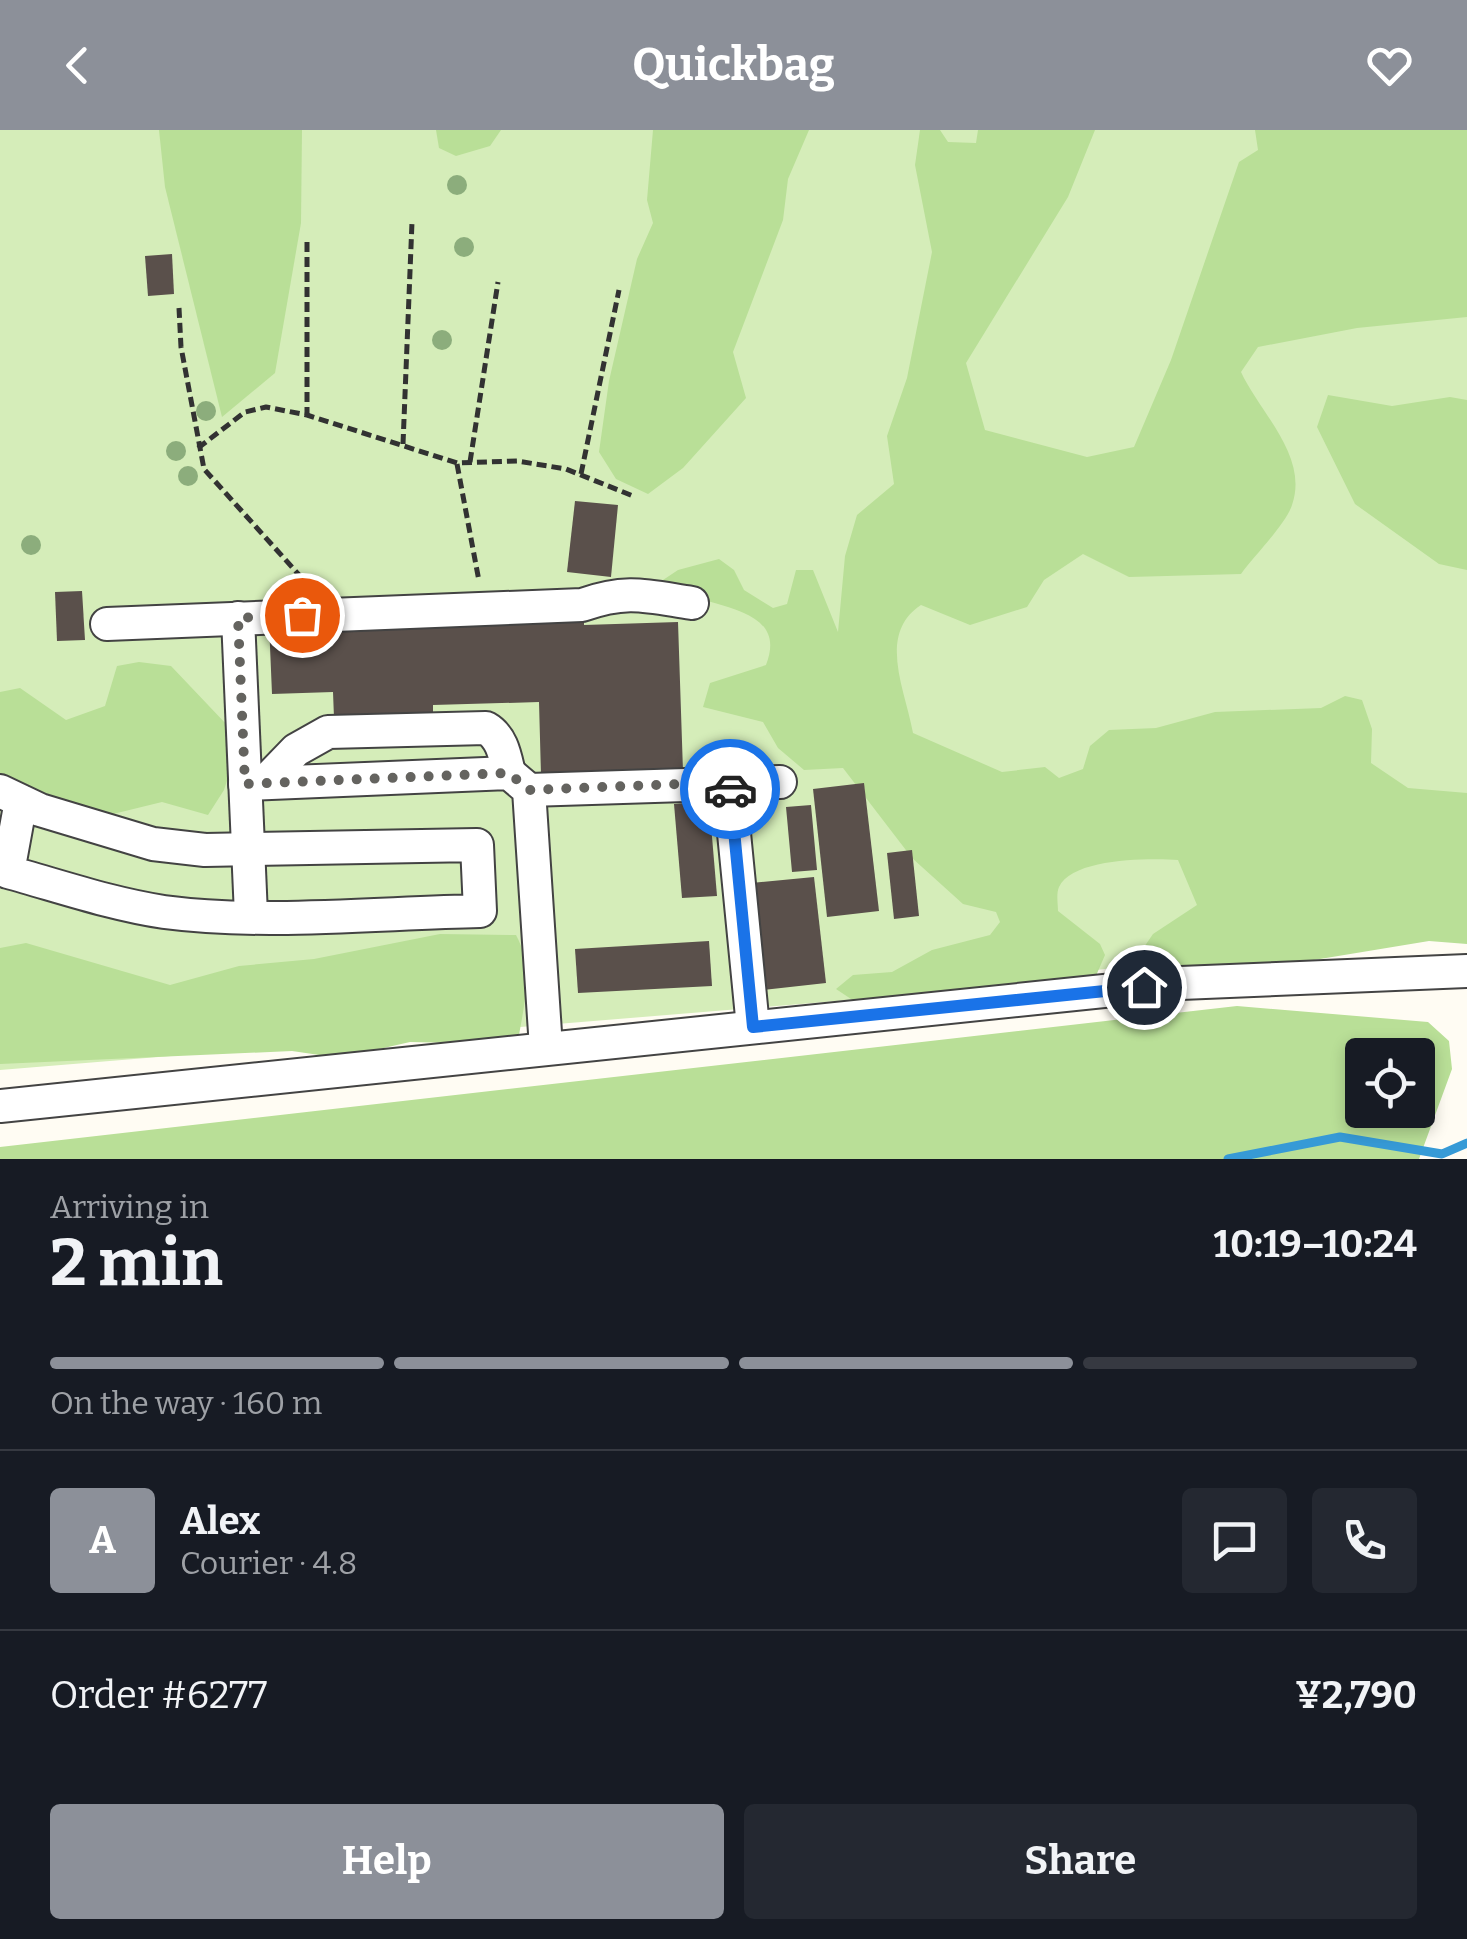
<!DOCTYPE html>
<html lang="en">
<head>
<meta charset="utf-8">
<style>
	body { margin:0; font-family:Bitter,serif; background:#242831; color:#f1f3f6; height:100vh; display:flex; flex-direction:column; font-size:38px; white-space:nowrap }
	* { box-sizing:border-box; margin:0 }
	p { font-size:32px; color:#9ea1a6 }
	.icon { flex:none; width:55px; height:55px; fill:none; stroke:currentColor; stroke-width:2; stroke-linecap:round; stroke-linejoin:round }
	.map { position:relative; height:1029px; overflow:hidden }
	.panel { display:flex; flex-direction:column; background:#171b24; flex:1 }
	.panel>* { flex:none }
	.buttons { position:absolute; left:1345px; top:908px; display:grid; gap:20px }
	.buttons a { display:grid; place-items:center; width:90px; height:90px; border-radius:10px; background:#171b24; box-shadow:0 5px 15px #0003; font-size:50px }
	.pin { position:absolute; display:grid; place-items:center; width:85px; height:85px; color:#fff; margin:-42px; border:5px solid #fff; border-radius:50%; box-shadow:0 2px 10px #0007 }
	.courier { position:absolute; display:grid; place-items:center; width:100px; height:100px; margin:-50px; border:8px solid #1a73e8; border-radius:50%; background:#fff; color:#222; box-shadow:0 2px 12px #0007 }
	.overview em { font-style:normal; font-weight:700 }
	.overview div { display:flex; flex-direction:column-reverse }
	.overview { display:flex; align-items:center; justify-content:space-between; height:170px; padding:0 50px }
	h1 { font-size:65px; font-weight:700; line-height:75px }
	.bar { display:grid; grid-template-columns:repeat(4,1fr); gap:15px 10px; align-content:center; height:120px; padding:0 50px }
	.bar i { height:12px; border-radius:8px; background:#363941 }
	.bar .current { background:#8c9099 }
	.bar p { grid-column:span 4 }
	.line { display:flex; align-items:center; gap:25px; padding:0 50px; border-top:2px solid #363941 }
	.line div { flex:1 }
	.round { display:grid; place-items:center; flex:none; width:105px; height:105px; border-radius:10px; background:#242831 }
	.cta { display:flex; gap:20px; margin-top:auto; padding:20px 50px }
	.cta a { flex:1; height:115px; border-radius:10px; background:#8c9099; color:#fff; font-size:40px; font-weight:700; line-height:115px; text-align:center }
	.cta a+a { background:#242831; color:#f1f3f6 }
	header { display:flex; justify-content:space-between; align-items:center; height:130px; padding:0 50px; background:#8c9099; color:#fff; font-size:45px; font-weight:700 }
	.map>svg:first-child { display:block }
</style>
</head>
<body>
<header><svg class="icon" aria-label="back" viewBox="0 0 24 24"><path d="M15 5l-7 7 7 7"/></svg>Quickbag<svg class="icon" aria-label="heart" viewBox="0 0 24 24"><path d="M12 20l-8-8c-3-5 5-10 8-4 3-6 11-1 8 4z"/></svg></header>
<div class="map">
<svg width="1467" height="1029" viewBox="0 0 1467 1029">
	<rect width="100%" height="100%" fill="#fffcf3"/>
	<polygon fill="#d5edb9" points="0,0 1467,0 1467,799 1435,797 885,867 0,940"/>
	<g fill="#b9df97" fill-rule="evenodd">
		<polygon points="159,0 302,0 301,93 275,243 222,287 165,57"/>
		<polygon points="436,0 501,0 490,16 456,26 439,18"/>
		<polygon points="653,0 809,0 788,49 783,90 733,222 746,268 683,338 648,364 616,349 599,322 609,251 637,129 653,93 647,70"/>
		<path d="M 920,0 L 940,0 L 948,12 L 976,13 L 978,0 L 1095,0 L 1068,67 L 966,233 L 985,300 L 1087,327 L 1134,317 L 1171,230 L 1239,32 L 1258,20 L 1255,0 L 1467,0 L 1467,187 L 1357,198 L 1258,217 L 1241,242 C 1260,283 1309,326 1292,375 C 1286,394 1254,426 1241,444 L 1129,447 L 1083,424 L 1044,450 L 1027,477 L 970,495 L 921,475 C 877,504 905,559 913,603 L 1002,642 L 1045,637 L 1059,648 L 1083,639 L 1090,616 L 1109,600 L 1156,598 L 1215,582 L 1321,578 L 1345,566 L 1362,570 L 1372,599 L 1371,633 L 1408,658 L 1467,663 L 1467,814 L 1429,811 L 1259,839 L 1154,844 L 1140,823 L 1153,804 L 1197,775 L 1178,730 C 1150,728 1072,728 1059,757 C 1056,764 1058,774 1058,781 L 1100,814 L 1105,825 L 1095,848 L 860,875 L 836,859 L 853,845 L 892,842 L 932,820 L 990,805 L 1000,792 L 996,782 L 963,774 L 912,728 L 843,638 L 804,640 L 778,618 L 763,592 L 703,577 L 710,553 L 766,535 C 792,469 691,481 663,450 L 678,440 L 719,429 L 734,440 L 744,460 L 773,478 L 787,474 L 796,440 L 813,440 L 838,502 L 845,426 L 857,385 L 894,354 L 887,306 L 907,248 L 932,122 L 915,35 Z"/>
		<polygon points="1328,265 1392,276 1450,267 1467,270 1467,440 1439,434 1355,374 1317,297"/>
		<polygon points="139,532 171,536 227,595 233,632 224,660 208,685 162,672 113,684 55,675 0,643 0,562 20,558 66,590 105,576 117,536"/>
		<path d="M 440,804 L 516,805 C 533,836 525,872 519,905 L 501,914 L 410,912 L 340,928 L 292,921 L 0,934 L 0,818 L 26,813 L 170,855 L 239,836 L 314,829 Z"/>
		<path d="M 1237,876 L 1428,892 L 1449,911 L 1452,939 L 1419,1029 L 0,1029 L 0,1017 ZM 1362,925 L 1418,925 L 1418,980 L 1362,980 Z"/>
	</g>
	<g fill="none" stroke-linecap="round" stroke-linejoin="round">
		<polyline stroke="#369ad6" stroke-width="9" points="1228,1029 1340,1007 1442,1024 1467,1013"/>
	</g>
	<g fill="#5a504b">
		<polygon points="172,124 174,164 148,166 145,126"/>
		<polygon points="575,371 618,375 611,447 567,442"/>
		<polygon points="82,461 85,510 57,511 55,462"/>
		<polygon points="584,484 584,495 678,492 683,641 541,645 539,572 433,575 433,585 334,588 333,562 272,564 269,493"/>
		<polygon points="864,653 879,781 827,787 813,659"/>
		<polygon points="709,671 717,766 682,768 674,674"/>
		<polygon points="811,675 817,740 792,742 786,677"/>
		<polygon points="912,720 919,786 894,789 887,723"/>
		<polygon points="814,747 826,853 763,860 751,753"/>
		<polygon points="709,811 712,856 578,863 575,819"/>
	</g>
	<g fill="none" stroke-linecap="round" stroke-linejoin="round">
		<g stroke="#434343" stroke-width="36">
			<g id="minor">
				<polyline points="238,488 251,785"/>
				<path d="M 107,494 L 582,475 C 628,459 646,466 692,473"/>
				<polyline points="729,652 753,897"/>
				<path d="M 264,653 L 296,620 L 328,602 L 486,598 C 502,607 505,626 509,643"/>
				<polyline points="245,654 509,643 529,660 546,918"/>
				<polyline points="529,660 780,652"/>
				<path d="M 0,661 L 40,680 L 153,714 L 205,720 L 477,715 L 480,781 C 380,783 262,795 164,782 C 111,774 59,756 8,742 L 21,671"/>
				<polyline points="0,976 1181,853 1467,841"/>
			</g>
		</g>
		<g stroke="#323232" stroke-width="5" stroke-dasharray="10 5" stroke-linecap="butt">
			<polyline points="307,112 307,285"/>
			<polyline points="179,178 181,217 204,339 309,456"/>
			<polyline points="403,314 412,92"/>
			<polyline points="198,318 245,282 266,277 307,285 457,333 517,331 566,339 633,366"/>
			<polyline points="470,332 498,152"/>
			<polyline points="457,334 479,451"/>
			<polyline points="581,344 619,160"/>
		</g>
		<use href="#minor" stroke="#fff" stroke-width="32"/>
	</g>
	<g fill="#8cad7c">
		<circle cx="457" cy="55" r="10"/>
		<circle cx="464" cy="117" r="10"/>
		<circle cx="442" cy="210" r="10"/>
		<circle cx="206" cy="281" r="10"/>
		<circle cx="176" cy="321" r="10"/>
		<circle cx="188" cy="346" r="10"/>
		<circle cx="31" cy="415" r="10"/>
	</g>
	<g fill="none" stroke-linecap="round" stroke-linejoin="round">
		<polyline stroke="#64635f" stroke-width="10" stroke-dasharray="0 18" points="302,485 238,488 245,654 509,643 529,660 729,652 730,659"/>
		<polyline stroke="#1a73e8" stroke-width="12" points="730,659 753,897 1144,857"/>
	</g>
</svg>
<div class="buttons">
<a><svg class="icon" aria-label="locate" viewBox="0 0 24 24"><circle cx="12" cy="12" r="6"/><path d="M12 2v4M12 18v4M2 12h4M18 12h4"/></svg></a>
</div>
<div class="pin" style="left:302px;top:485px;background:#ea580c"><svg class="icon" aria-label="bag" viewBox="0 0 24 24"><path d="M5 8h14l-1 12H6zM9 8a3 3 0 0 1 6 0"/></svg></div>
<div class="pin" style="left:1144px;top:857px;background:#1f2937"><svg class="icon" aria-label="home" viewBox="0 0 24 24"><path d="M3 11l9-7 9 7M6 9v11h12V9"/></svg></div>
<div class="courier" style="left:730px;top:659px"><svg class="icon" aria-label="car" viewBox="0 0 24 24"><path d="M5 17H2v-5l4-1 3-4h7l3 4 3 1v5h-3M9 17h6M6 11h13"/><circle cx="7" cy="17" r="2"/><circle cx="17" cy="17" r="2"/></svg></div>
</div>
<section class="panel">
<div class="overview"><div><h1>2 min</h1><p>Arriving in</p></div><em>10:19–10:24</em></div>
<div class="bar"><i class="current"></i><i class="current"></i><i class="current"></i><i></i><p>On the way · 160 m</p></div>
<div class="line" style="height:180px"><b class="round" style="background:#8c9099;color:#fff">A</b><div><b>Alex</b><p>Courier · 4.8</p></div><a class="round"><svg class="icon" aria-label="chat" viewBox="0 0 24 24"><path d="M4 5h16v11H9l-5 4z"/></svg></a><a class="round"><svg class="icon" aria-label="phone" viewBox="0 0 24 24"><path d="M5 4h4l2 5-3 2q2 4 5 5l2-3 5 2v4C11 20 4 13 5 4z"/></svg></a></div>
<div class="line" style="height:130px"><div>Order #6277</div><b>¥2,790</b></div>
<div class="cta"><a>Help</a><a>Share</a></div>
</section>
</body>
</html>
